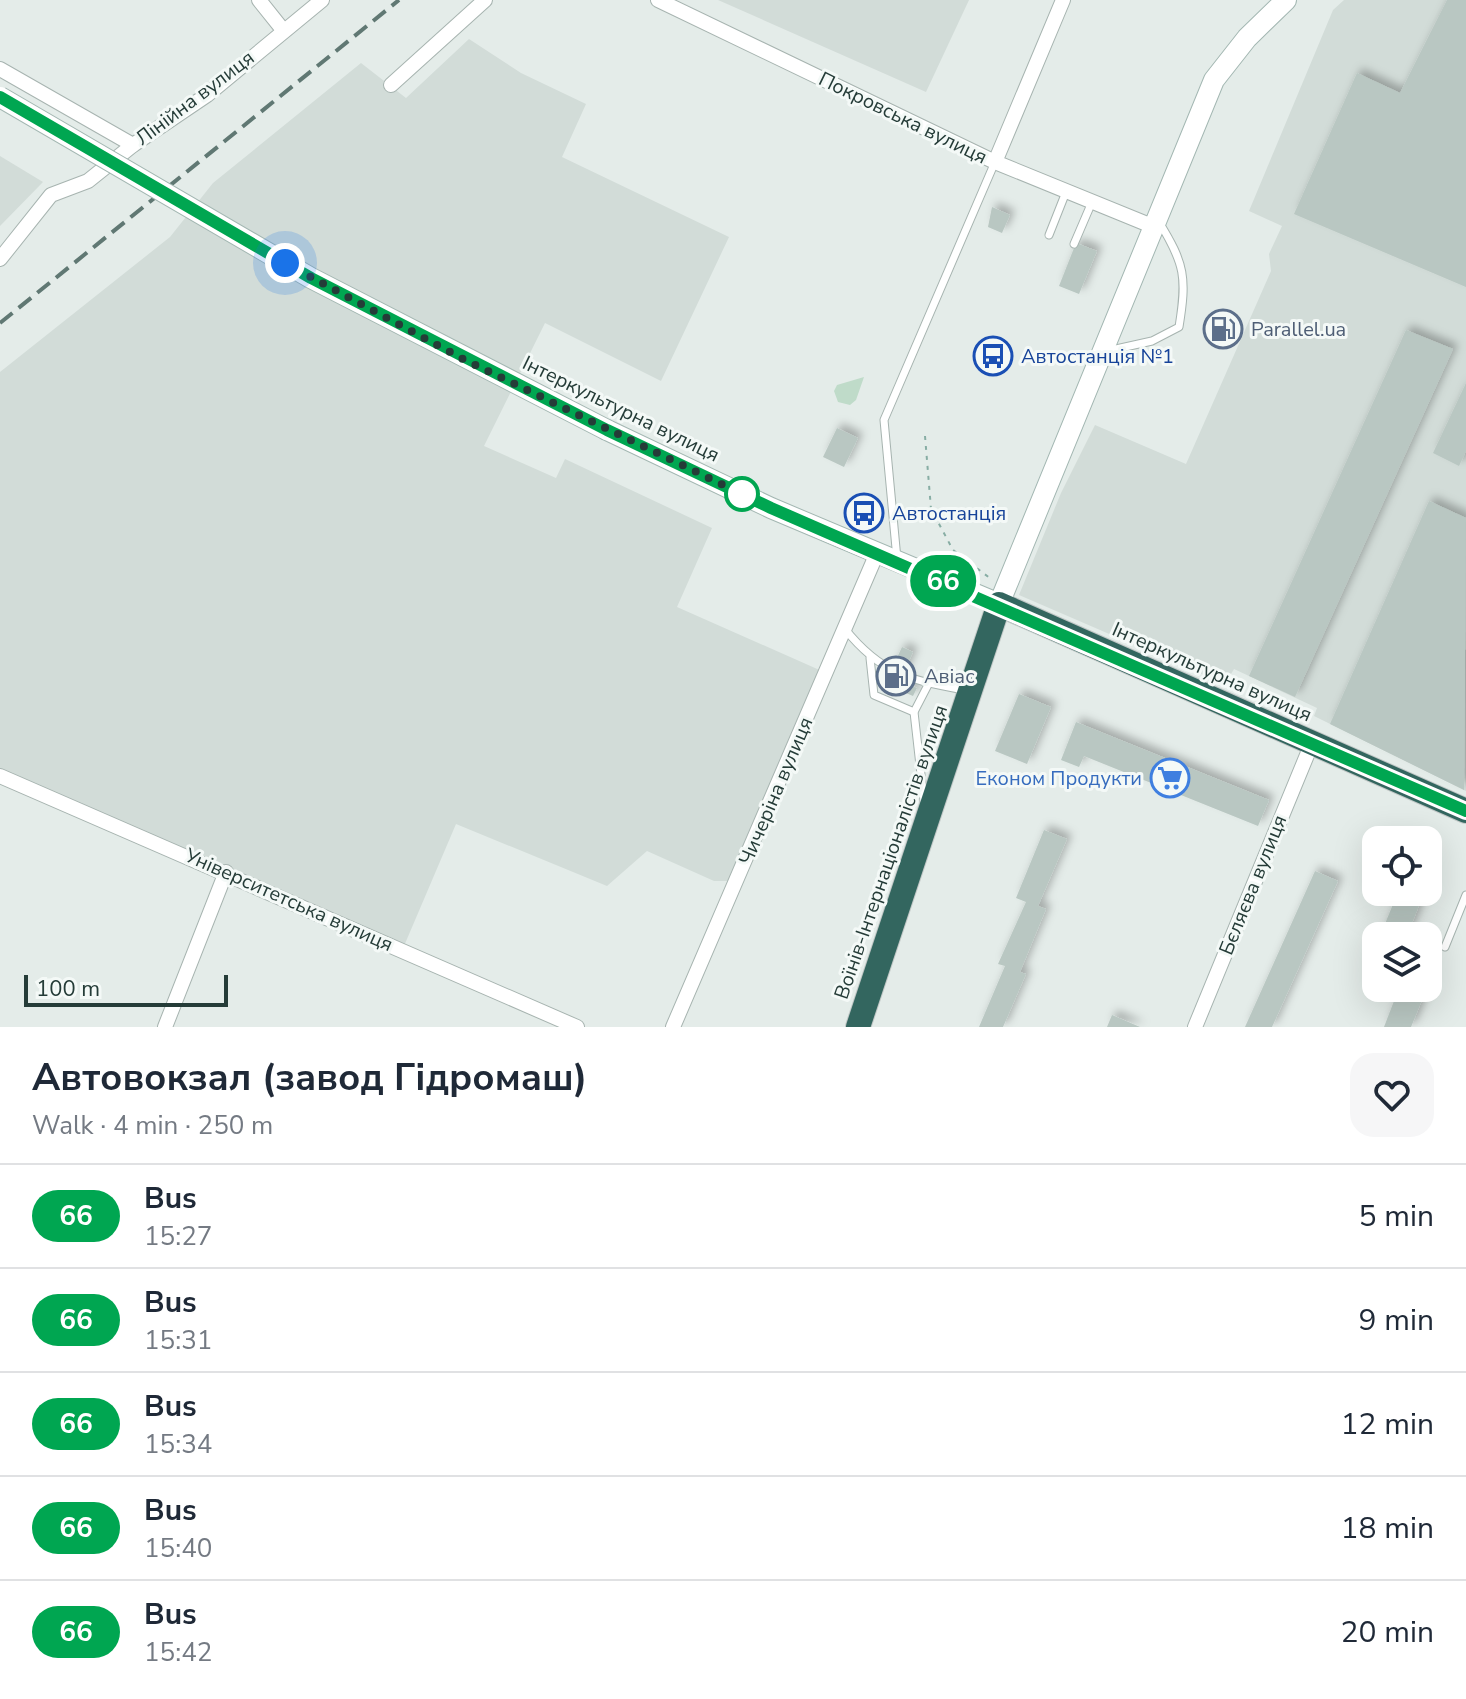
<!DOCTYPE html>
<html lang="en">
<head>
<meta charset="utf-8">
<style>
  :root { --surface:#fff; --page:#f6f6f7; --text:#1f2937; --muted:#747a83; --line:#e0e1e3 }
  body { margin:0; font-family:"Nunito Sans",sans-serif; background:var(--page); color:var(--text); height:100vh; display:flex; flex-direction:column; font-size:30px; white-space:nowrap }
  * { box-sizing:border-box; margin:0 }
  p { font-size:26px; color:var(--muted) }
  .icon { flex:none; width:44px; height:44px; fill:none; stroke:currentColor; stroke-width:2; stroke-linecap:round; stroke-linejoin:round }
  .map { position:relative; height:1027px; overflow:hidden }
  .side { display:flex; flex-direction:column; background:var(--surface); flex:1 }
  .side>* { flex:none }
  .badge { padding:0 16px; border-radius:26px; font-size:28px; line-height:52px }
  .fabs { position:absolute; left:1362px; top:826px; display:grid; gap:16px }
  .fabs a { display:grid; place-items:center; width:80px; height:80px; border-radius:16px; background:var(--surface); box-shadow:0 8px 32px #0002; font-size:40px }
  .scale { position:absolute; left:24px; bottom:20px; width:204px; box-sizing:border-box; padding-left:8px; border:4px solid #253c38; border-top:0; font-size:22px; line-height:28px; white-space:nowrap; color:#253c38; -webkit-text-stroke:6px #f4f9f7; paint-order:stroke }
  .you { position:absolute; width:40px; height:40px; margin:-20px; border:6px solid #fff; border-radius:50%; background:#1a73e8; box-shadow:0 0 0 12px #1a73e833 }
  .map>.badge { position:absolute; translate:-50% -50%; box-shadow:0 0 0 4px #fff }
  .round { display:grid; place-items:center; flex:none; width:84px; height:84px; border-radius:24px; background:var(--page) }
  .headline { display:flex; align-items:center; justify-content:space-between; height:136px; padding:0 32px }
  h1 { font-size:38px; font-weight:700; line-height:60px }
  ul { padding:0; list-style:none }
  li { display:flex; align-items:center; gap:24px; height:104px; padding:0 32px; border-top:2px solid var(--line) }
  li div { flex:1 }
  li b { display:block; font-size:30px }
  li em { font-style:normal }
  li .badge { min-width:88px; font-weight:700; text-align:center }
  .map>svg:first-child { display:block }
</style>
</head>
<body>
<div class="map">
<svg width="1466" height="1027" viewBox="0 0 1466 1027">
  <defs>
    <filter id="shadow"><feDropShadow dx="5" dy="-5" stdDeviation="4" flood-color="#0004"/></filter>
  </defs>
  <rect width="100%" height="100%" fill="#e4ece9"/>
  <g fill="#d2dcd8">
    <path d="M718 0H969L926 92Z"/>
    <path d="M1344 0H1466V791L1314 716 1317 708 1234 669 1225 684 1019 595 1061 493 1095 425 1186 464 1271 271 1269 254 1282 226 1249 211 1333 10Z"/>
    <path d="M469 39 521 73 586 104 562 157 729 237 661 381 545 323 484 446 556 478 565 459 712 528 677 607 824 672 734 881H714L647 851 607 886 456 824 404 946 0 774V372L170 237 213 183 361 63 406 98Z"/>
    <path d="M0 156 43 182 0 226Z"/>
  </g>
  <path fill="#bfdbc9" d="M864 377 856 400 850 405 838 402 834 391 837 385Z"/>
  <g fill="#b9c7c2" filter="url(#shadow)">
    <path d="M1447 0H1466V287L1294 214 1357 73 1400 93Z"/>
    <path d="M992 207 1010 215 1002 233 988 227Z"/>
    <path d="M1076 243 1097 251 1079 294 1059 286Z"/>
    <path d="M1406 330 1453 349 1295 697 1249 676Z"/>
    <path d="M1466 383V451L1459 466 1433 453Z"/>
    <path d="M837 428 858 438 844 467 823 457Z"/>
    <path d="M1429 501 1466 518 1464 790 1330 724Z"/>
    <path d="M902 647 913 652 900 681 917 688 913 696 880 682 886 671 890 673Z"/>
    <path d="M1019 694 1051 707 1027 764 995 751Z"/>
    <path d="M1076 722 1269 800 1258 826 1084 756 1079 767 1061 760Z"/>
    <path d="M1044 830 1067 839 1038 906 1046 909 1020 972 1026 974 1003 1027H979L1005 966 998 964 1026 902 1016 898Z"/>
    <path d="M1315 871 1338 881 1272 1027H1245Z"/>
    <path d="M1398 892 1422 898 1407 936H1380Z"/>
    <path d="M1399 988H1427L1411 1027H1384Z"/>
    <path d="M1112 1015 1140 1027H1107Z"/>
  </g>
  <g fill="none" stroke-linecap="round" stroke-linejoin="round">
    <g stroke="#a7b4b0" stroke-width="9">
      <g id="lane">
        <path d="M1049 235 1066 192"/>
        <path d="M1074 244 1092 202"/>
        <path d="M1107 351 1152 341 1179 327C1187 278 1185 264 1159 222"/>
        <path d="M897 559 884 420 995 162"/>
        <path d="M845 629C881 674 910 680 964 690"/>
        <path d="M870 658 874 695 914 712"/>
        <path d="M924 801 914 712 929 683"/>
        <path d="M1445 947 1466 895"/>
      </g>
    </g>
    <g stroke="#a7b4b0" stroke-width="16">
      <g id="street">
        <path d="M259 0 283 30"/>
        <path d="M658 0 995 162 1152 226"/>
        <path d="M0 69 133 145"/>
        <path d="M391 85 485 0"/>
        <path d="M995 162 1063 0"/>
        <path d="M0 259 51 195 88 181 133 145 207 95 322 0"/>
        <path d="M0 776 577 1027"/>
        <path d="M165 1027 226 872"/>
        <path d="M673 1027 877 553"/>
        <path d="M1195 1027 1312 743"/>
      </g>
    </g>
    <g stroke="#a3b7b2" stroke-width="22">
      <path id="secondary" d="M607 430 771 508 999 604 1214 80 1247 38 1286 0"/>
    </g>
    <g stroke="#c2c8c7" stroke-width="26">
      <path id="highway" d="M858 1027 999 604 1466 811"/>
    </g>
    <path stroke="#87ada4" stroke-width="2" stroke-dasharray="4 6" stroke-linecap="butt" d="M925 436 931 509 953 550 991 579"/>
    <use href="#lane" stroke="#fff" stroke-width="7"/>
    <use href="#street" stroke="#fff" stroke-width="14"/>
    <use href="#secondary" stroke="#fff" stroke-width="20"/>
    <use href="#highway" stroke="#33665f" stroke-width="24"/>
    <path stroke="#607873" stroke-width="4" stroke-dasharray="16 8" stroke-linecap="butt" d="M0 323 399 0"/>
    <g stroke="#a3b7b2" stroke-width="22" stroke-linecap="butt">
      <path id="secondary-bridge" d="M0 97 311 278 607 430"/>
    </g>
    <use href="#secondary-bridge" stroke="#fff" stroke-width="20"/>
  </g>
  <g fill="none" stroke-linecap="round" stroke-linejoin="round">
    <g stroke="#fff" stroke-width="18">
      <path id="line" d="M0 97 311 278 607 430 771 508 1466 811"/>
    </g>
    <use href="#line" stroke="#00a651" stroke-width="12"/>
    <path stroke="#253c38" stroke-width="8" stroke-dasharray="0 14.4" d="M285 263 465 360 742 494"/>
  </g>
  <defs>
    <g id="fuel-ring" transform="scale(2)"><circle r="9.5" fill="#f4f9f7" stroke="#5c6f8a" stroke-width="1.5"/><path d="M-5.5-6h7V0h2V4h1.3V-2.5L3-4.5l.8-.8L6-3V5H2.5V1h-1V6h-7ZM-4.2-4.7v3.2H.2V-4.7Z" fill="#5c6f8a"/></g>
    <g id="bus-ring" transform="scale(2)"><circle r="9.5" fill="#f4f9f7" stroke="#1a4fb4" stroke-width="1.5"/><path d="M-5-6H5V4H4V6H2V4H-2V6H-4V4H-5ZM-3.5-4V0h7V-4ZM-3.5 1.2v1.5H-2V1.2ZM2 1.2v1.5H3.5V1.2Z" fill="#1a4fb4"/></g>
    <g id="supermarket-ring" transform="scale(2)"><circle r="9.5" fill="#f4f9f7" stroke="#3f7fe0" stroke-width="1.5"/><path d="M-6-5.5h2.5l.6 2H6L4.5 2H-2.5L-4.4-4H-6ZM-1.5 3.2a1.3 1.3 0 1 0 .1 0ZM3 3.2a1.3 1.3 0 1 0 .1 0Z" fill="#3f7fe0"/></g>
  </defs>
  <g fill-rule="evenodd">
    <use href="#fuel-ring" x="1223" y="329"/>
    <use href="#bus-ring" x="993" y="356"/>
    <use href="#bus-ring" x="864" y="513"/>
    <use href="#fuel-ring" x="896" y="676"/>
    <use href="#supermarket-ring" x="1170" y="778"/>
  </g>
  <circle fill="#fff" stroke="#00a651" stroke-width="4" cx="742" cy="494" r="16"/>
  <g text-anchor="middle" dominant-baseline="central" stroke-width="6" stroke-linejoin="round" paint-order="stroke">
    <g font-size="20" fill="#253c38" stroke="#f4f9f7">
      <text transform="translate(195 98) rotate(-37)">Лінійна вулиця</text>
      <text transform="translate(903 118) rotate(26)">Покровська вулиця</text>
      <text transform="translate(621 409) rotate(26)">Інтеркультурна вулиця</text>
      <text transform="translate(1212 672) rotate(24)">Інтеркультурна вулиця</text>
      <text transform="translate(776 791) rotate(-67)">Чичеріна вулиця</text>
      <text transform="translate(891 852) rotate(-71)">Воїнів-Інтернаціоналістів вулиця</text>
      <text transform="translate(1253 885) rotate(-68)">Бєляєва вулиця</text>
      <text transform="translate(289 900) rotate(24)">Університетська вулиця</text>
    </g>
    <g font-size="20" fill="#4e5e75" stroke="#f4f9f7" text-anchor="start">
      <text x="1251" y="329">Parallel.ua</text>
      <text x="924" y="676">Авіас</text>
    </g>
    <g font-size="20" fill="#164399" stroke="#f4f9f7" text-anchor="start">
      <text x="1021" y="356">Автостанція №1</text>
      <text x="892" y="513">Автостанція</text>
    </g>
    <g font-size="20" fill="#366cbe" stroke="#f4f9f7" text-anchor="end">
      <text x="1142" y="778">Економ Продукти</text>
    </g>
  </g>
</svg>
<div class="fabs">
<a><svg class="icon" aria-label="locate" viewBox="0 0 24 24"><circle cx="12" cy="12" r="6"/><path d="M12 2v4M12 18v4M2 12h4M18 12h4"/></svg></a>
<a><svg class="icon" aria-label="layers" viewBox="0 0 24 24"><path d="M12 4l9 5-9 5-9-5zM3 14l9 5 9-5"/></svg></a>
</div>
<div class="scale">100 m</div>
<div class="you" style="left:285px;top:263px"></div>
<b class="badge" style="left:943px;top:581px;background:#00a651;color:#fff">66</b>
</div>
<section class="side">
<div class="headline"><div><h1>Автовокзал (завод Гідромаш)</h1><p>Walk · 4 min · 250 m</p></div><a class="round"><svg class="icon" aria-label="heart" viewBox="0 0 24 24"><path d="M12 20l-8-8c-3-5 5-10 8-4 3-6 11-1 8 4z"/></svg></a></div>
<ul>
<li><span class="badge" style="background:#00a651;color:#fff">66</span><div><b>Bus</b><p>15:27</p></div><em>5 min</em></li>
<li><span class="badge" style="background:#00a651;color:#fff">66</span><div><b>Bus</b><p>15:31</p></div><em>9 min</em></li>
<li><span class="badge" style="background:#00a651;color:#fff">66</span><div><b>Bus</b><p>15:34</p></div><em>12 min</em></li>
<li><span class="badge" style="background:#00a651;color:#fff">66</span><div><b>Bus</b><p>15:40</p></div><em>18 min</em></li>
<li><span class="badge" style="background:#00a651;color:#fff">66</span><div><b>Bus</b><p>15:42</p></div><em>20 min</em></li>
</ul>
</section>
</body>
</html>
